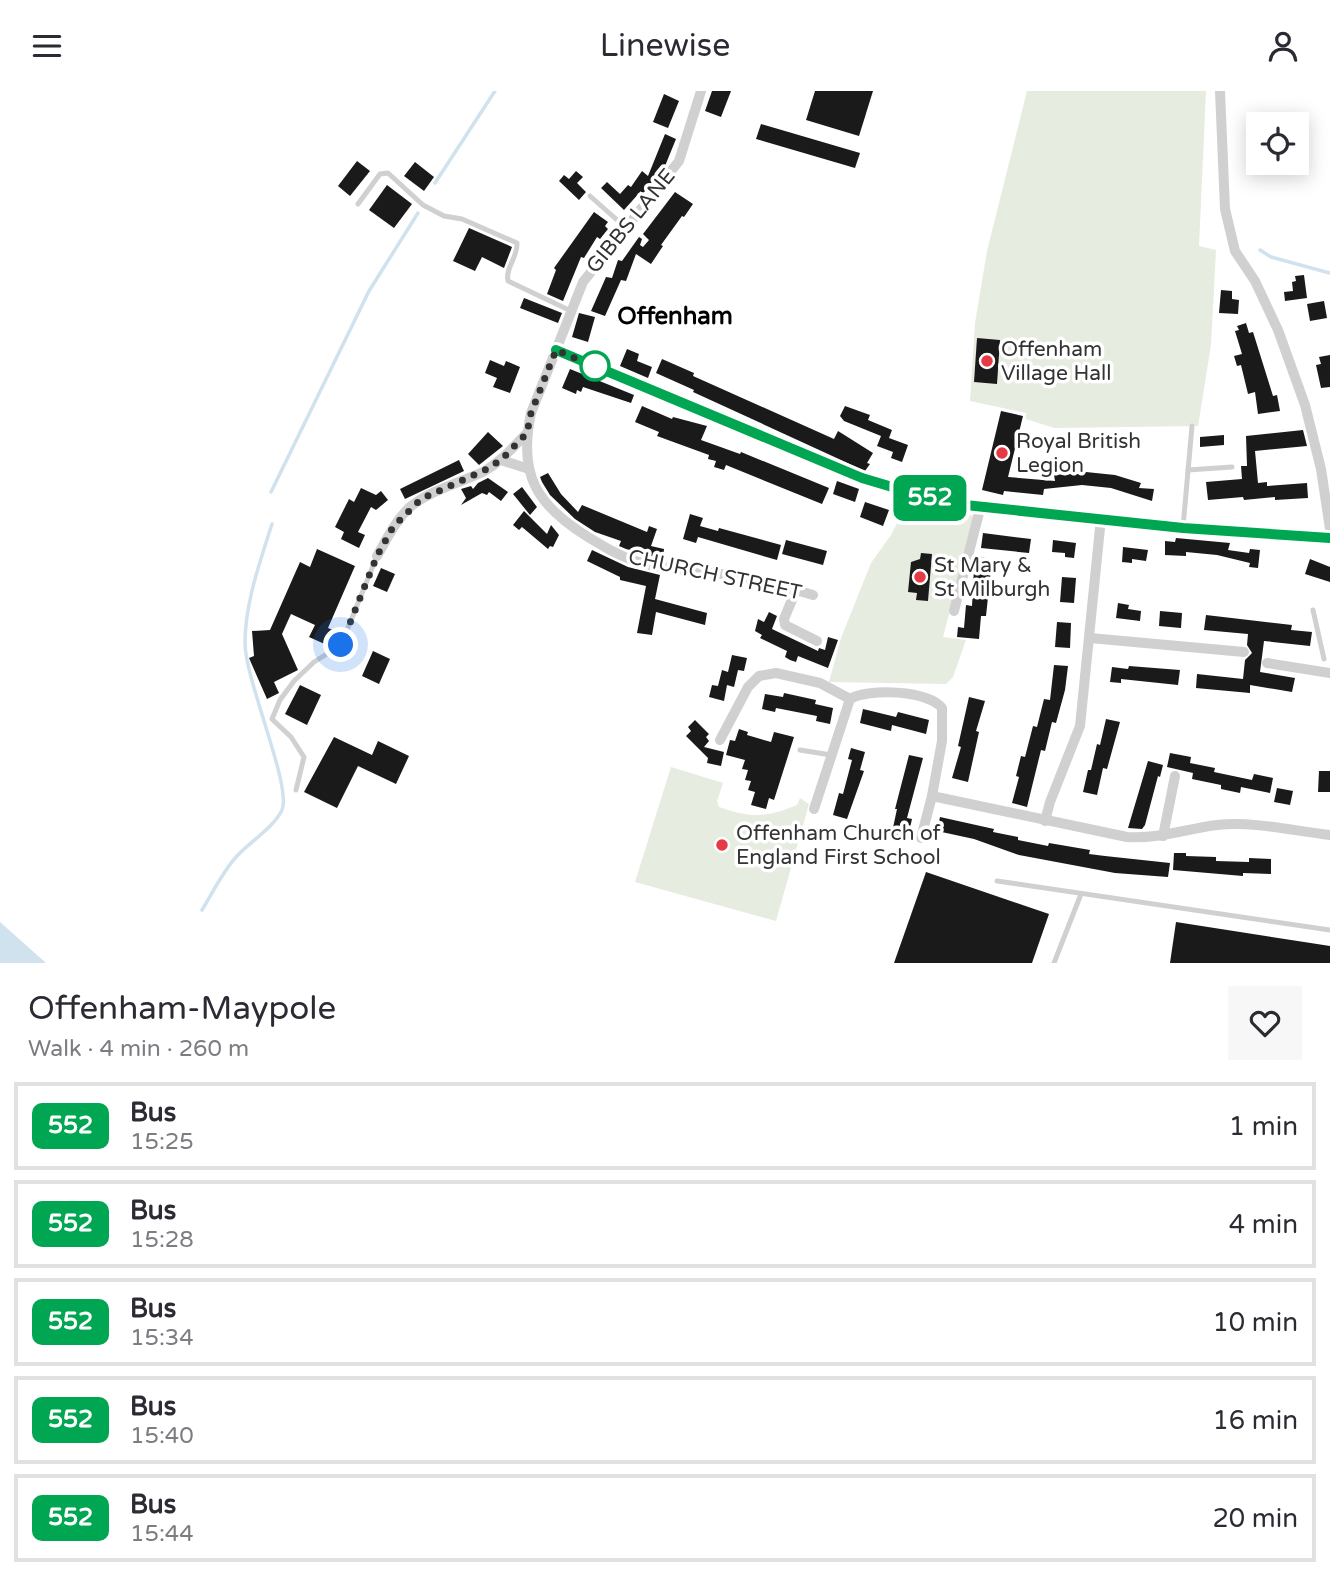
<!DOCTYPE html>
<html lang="en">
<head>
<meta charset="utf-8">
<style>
  :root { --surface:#fff; --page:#f7f7f7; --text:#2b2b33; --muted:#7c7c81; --line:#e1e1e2 }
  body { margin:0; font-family:"Varela Round",sans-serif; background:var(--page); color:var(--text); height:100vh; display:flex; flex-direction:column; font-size:26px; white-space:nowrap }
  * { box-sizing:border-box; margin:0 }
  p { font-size:23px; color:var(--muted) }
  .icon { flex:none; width:38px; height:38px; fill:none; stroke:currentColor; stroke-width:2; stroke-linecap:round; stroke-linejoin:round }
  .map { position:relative; height:872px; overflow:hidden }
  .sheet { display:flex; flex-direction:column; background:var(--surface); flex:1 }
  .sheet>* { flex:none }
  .badge { padding:0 14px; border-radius:10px; font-size:24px; line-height:46px }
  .fabs { position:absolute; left:1246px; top:21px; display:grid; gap:14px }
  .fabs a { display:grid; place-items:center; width:63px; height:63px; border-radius:0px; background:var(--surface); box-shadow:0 4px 18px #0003; font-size:35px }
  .you { position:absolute; width:35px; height:35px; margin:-18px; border:5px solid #fff; border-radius:50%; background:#1a73e8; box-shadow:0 0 0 10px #1a73e833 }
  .map>.badge { position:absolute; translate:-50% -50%; box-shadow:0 0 0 4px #fff }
  .round { display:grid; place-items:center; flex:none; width:74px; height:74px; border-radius:0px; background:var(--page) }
  .headline { display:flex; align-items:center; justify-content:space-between; height:119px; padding:0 28px }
  h1 { font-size:33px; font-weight:600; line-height:52px }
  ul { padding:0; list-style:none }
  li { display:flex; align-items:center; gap:21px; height:88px; margin:0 14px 10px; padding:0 14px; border:4px solid var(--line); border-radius:0px }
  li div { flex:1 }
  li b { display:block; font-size:26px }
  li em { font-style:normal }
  li .badge { min-width:77px; font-weight:700; text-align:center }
  header { display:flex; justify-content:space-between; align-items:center; height:91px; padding:0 28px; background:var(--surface); font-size:32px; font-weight:600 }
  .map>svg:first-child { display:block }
</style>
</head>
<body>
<header><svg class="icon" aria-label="menu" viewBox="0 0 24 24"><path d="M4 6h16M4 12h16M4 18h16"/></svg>Linewise<svg class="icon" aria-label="person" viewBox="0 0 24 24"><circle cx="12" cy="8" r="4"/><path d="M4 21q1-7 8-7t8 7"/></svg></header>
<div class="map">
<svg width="1330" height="872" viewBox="0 0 1330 872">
  <rect width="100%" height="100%" fill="#fff"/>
  <g fill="#e6ecdf">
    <path d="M1027 0H1206L1199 155 1216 159 1211 254 1198 335 1054 337 1026 328V322L970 310 975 232 987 160Z"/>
    <path d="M908 411 975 425 943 546 966 549 953 586 946 593 829 591 841 547 871 472 891 444Z"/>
    <path d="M671 676 723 692 717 710 719 716C750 727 766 727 797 714L800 707 809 713 776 830 635 791Z"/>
  </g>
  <path fill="#cfe2ee" d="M0 831 46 872H0Z"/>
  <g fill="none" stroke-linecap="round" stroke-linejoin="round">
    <g stroke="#cfe2ee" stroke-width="3.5">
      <path d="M435 92 495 0"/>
      <path d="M1260 159 1271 166 1330 182"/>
      <path d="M271 401 369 200 418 122"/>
      <path d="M202 819C213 801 223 780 237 765 250 751 274 736 282 719 292 695 245 589 245 552 245 512 260 471 272 433"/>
    </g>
  </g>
  <g fill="#1a1a1a">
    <path d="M712 0H731L721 26 705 20Z"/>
    <path d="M815 0H873L859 45 806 29Z"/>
    <path d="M664 3 679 10 668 37 653 31Z"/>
    <path d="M761 33 860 62 855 77 756 48Z"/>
    <path d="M665 43 676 48 665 75 641 105V100L624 119 601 97 607 91 620 103 628 94 631 96 642 80 648 85Z"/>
    <path d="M357 70 370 80 350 105 338 95Z"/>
    <path d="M415 71 434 86 424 100 404 85Z"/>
    <path d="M576 80 583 86 577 92 586 101 579 109 559 90 564 84 569 88Z"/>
    <path d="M387 94 412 113 394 137 369 119Z"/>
    <path d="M675 101 693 113 684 126 682 125 661 154 663 155 651 173 636 163 626 190 621 189 605 225 591 220 606 186 612 187 618 169 622 170 639 146 642 148 640 154 643 156 649 149 643 143Z"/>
    <path d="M594 121 608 131 605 135 608 138 600 148 597 146 584 167 581 166 563 210 547 203 556 179 554 177Z"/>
    <path d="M469 137 512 156 504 177 482 166 475 180 453 170Z"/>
    <path d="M1304 184 1307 207 1285 210 1284 201 1293 200 1292 191 1296 190 1295 185Z"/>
    <path d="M1221 199 1232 200V208L1239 209 1238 223 1219 222Z"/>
    <path d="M524 207 562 222 558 232 520 217Z"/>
    <path d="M1324 210 1327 227 1310 230 1307 213Z"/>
    <path d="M579 222 595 226 588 251 572 246Z"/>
    <path d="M1246 232 1249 242 1253 241 1273 305 1277 304 1280 320 1258 323 1255 301 1248 303 1241 274 1237 275 1234 265 1242 263 1235 240 1239 239 1237 235Z"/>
    <path d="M977 247 1000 249 997 293 974 291Z"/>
    <path d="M627 258 639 263 637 270 652 276 648 287 620 275Z"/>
    <path d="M1330 264V296L1321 297 1316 274 1321 273 1319 266Z"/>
    <path d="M662 268 694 282 693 285 834 348 838 340 873 362 867 372 870 373 865 380 693 301 694 299 656 282Z"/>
    <path d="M490 269 504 275 506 270 520 276 510 302 493 296 497 287 485 282Z"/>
    <path d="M570 278 634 304 631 312 583 296 581 301 577 299 576 303 562 297Z"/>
    <path d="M642 315 672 328 673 326 707 335 701 349 740 363 741 361 829 397 822 413 726 374 724 379 714 376 716 370 708 368 709 364 657 345 659 341 635 331Z"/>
    <path d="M845 315 870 324 868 329 892 339 889 347 908 354 902 371 891 367 893 361 877 355 881 345 844 330 840 325Z"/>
    <path d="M1001 320 1023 325 1008 386 1055 390 1054 384 1086 381 1115 384 1141 392 1139 397 1154 398 1152 410 1111 397 1082 394 1044 398 1043 404 1004 400 1003 404 982 399Z"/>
    <path d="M1303 339 1307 355 1255 360 1258 392 1267 391V395L1307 392 1308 407 1275 409V406L1244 409 1243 406 1208 409 1206 391 1242 388 1241 375H1247L1246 345Z"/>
    <path d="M488 341 503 355 479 374 468 363Z"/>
    <path d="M1224 344V354L1200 356V346Z"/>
    <path d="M459 369 464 380 405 408 400 398Z"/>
    <path d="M548 382 561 403 578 421 582 414 647 441 649 435 657 438 651 455 664 458 663 468 626 458 619 455 621 450 595 441 575 428 550 404 542 391 540 386Z"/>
    <path d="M919 385 945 391 943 402 917 395Z"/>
    <path d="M488 387 508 401 501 410 489 401 487 404 482 402 461 414 466 407 461 398 471 395 473 398 478 392Z"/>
    <path d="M837 390 859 398 855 411 833 403Z"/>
    <path d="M522 396 537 416 530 424 513 403Z"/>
    <path d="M361 397 376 404 381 400 388 409 376 419 371 416 358 441 365 444 359 457 341 448 344 441 335 436 349 408 354 411Z"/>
    <path d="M865 411 889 419 883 435 860 426Z"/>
    <path d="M524 420 547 443 551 434 559 444 553 456 550 455 548 458 522 436 519 439 513 434Z"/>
    <path d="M690 423 703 427 700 435 718 440 719 437 781 454 777 469 698 446 696 452 683 448Z"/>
    <path d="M983 442 1031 448 1029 462 981 457Z"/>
    <path d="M1176 447 1230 452 1228 459 1249 462 1250 458 1260 459 1258 477 1249 476 1250 472 1217 464 1186 461V465L1165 464V450L1175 451Z"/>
    <path d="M786 449 827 460 823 474 782 463Z"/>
    <path d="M1053 449 1076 452 1074 467 1065 466V462L1052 461Z"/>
    <path d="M1123 456 1148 459 1146 470 1132 468V472L1122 471Z"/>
    <path d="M317 458 355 475 328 537 340 542 336 551 329 555 309 546 315 534 291 523 282 543 298 579 274 591 279 602 267 608 249 567 254 565 252 540 270 539 300 471 310 476Z"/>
    <path d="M592 459 628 476 660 484 655 508 707 522 705 534 656 521 652 544 637 542 646 495 620 489V486L587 470Z"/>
    <path d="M921 462 932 463 928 510 916 509 917 502 908 501 911 471 920 468Z"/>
    <path d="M1310 468 1330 476V491L1305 483Z"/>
    <path d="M381 477 395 483 387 501 373 495Z"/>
    <path d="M974 477 991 478 986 525H981L979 548 957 546 958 536 964 537 966 514 972 515Z"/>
    <path d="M1062 486 1076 487 1074 512 1060 511Z"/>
    <path d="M1118 512 1129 514 1128 518 1141 520 1140 530 1116 527Z"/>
    <path d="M1160 520 1182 522 1181 537 1159 535Z"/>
    <path d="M769 521 777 525 772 538 818 560 819 557 825 559 828 546 838 549 828 577 798 565 796 571 790 569 785 566 787 560 760 547 762 544 755 540 758 528 764 531Z"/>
    <path d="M1206 524 1292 534 1291 539 1312 541 1310 555 1264 550 1260 581 1295 587 1292 601 1250 594V602L1196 597 1197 583 1243 588 1245 569 1252 562 1247 554 1248 543 1204 539Z"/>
    <path d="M1057 531 1071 532 1070 557 1055 556Z"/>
    <path d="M373 560 390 568 379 593 362 585Z"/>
    <path d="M732 564 747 567 744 580 738 579 734 596 727 594 724 610 709 606 712 594 718 595 722 579 728 581Z"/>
    <path d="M1054 574 1068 575 1065 599 1056 632 1052 631 1045 660 1041 659 1027 716 1012 712 1019 686 1016 685 1021 665 1025 666 1033 635 1037 636 1044 608 1050 609Z"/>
    <path d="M1129 575 1180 579 1178 594 1121 588V592L1110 591 1112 576 1128 578Z"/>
    <path d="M300 594 321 604 307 634 285 623Z"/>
    <path d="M784 602 816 609 815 613 833 617 830 633 816 630 817 625 776 617 775 621 762 618 765 603 783 606Z"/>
    <path d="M969 606 985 610 976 640 979 641 968 691 952 687 961 656 958 655Z"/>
    <path d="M863 618 896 626 898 621 929 629 926 643 892 634 891 640 860 632Z"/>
    <path d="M1106 628 1120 631 1107 678 1103 677 1097 704 1083 701 1088 679H1091L1097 653 1100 654Z"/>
    <path d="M695 629 709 643 706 646 709 650 704 656 724 661 721 675 707 672 708 667 686 645 691 640 688 636Z"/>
    <path d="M739 638 748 641 747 644 771 651 774 641 794 646 774 709 769 707 766 718 751 714 755 701 748 699 751 690 745 689 748 679 742 678 745 669 726 664 730 649 735 650Z"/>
    <path d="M334 646 372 664 378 650 409 665 396 693 358 675 337 717 304 701Z"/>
    <path d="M851 657 865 661 860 679 864 680 847 728 833 724 839 702 843 703 852 669 848 668Z"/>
    <path d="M1170 662 1191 666 1190 672 1215 677 1214 681 1252 689 1254 683 1273 687 1270 702 1241 696 1240 702 1221 698V694L1192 688 1193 682 1167 676Z"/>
    <path d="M909 664 923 667 907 727 912 728 907 750 891 746 897 718H895Z"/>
    <path d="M1148 670 1163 674 1160 686 1158 685 1145 734 1142 738 1128 737Z"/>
    <path d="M1319 680H1330V701H1318Z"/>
    <path d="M1277 697 1293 700 1290 714 1274 711Z"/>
    <path d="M940 726 994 738 993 741 1018 746V749L1048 755 1049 752 1090 759 1089 763 1105 765 1170 772 1168 786 1115 782 1019 764 974 748 937 740Z"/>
    <path d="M1174 762H1186V765L1216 766V770L1249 771V767L1271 768V783L1243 782V785L1173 779Z"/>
    <path d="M926 781 1049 823 1032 872H894Z"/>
    <path d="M1176 831 1330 855V872H1170Z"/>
  </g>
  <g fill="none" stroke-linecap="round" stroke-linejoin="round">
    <g stroke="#d0d0d0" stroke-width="5">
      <path d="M590 105 625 136"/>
      <path d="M358 113 380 83 388 82 423 114 444 125 462 128 517 152C518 166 505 177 508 190L571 220"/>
      <path d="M1188 379 1232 376"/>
      <path d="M1183 436 1192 335"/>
      <path d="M1313 519 1324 568"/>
      <path d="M800 659 831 664"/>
      <path d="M296 699 304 666 291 646 272 628 280 609 294 590 314 571 341 554 377 465"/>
      <path d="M997 790 1330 839"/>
      <path d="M1054 872 1081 803"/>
    </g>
    <g stroke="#d0d0d0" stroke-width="10">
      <path d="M701 0 679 70 583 191 531 322C518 383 536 414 588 446 606 457 624 468 646 473 677 480 709 480 741 486 766 490 790 497 813 504"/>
      <path d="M1220 0 1225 118 1235 160 1255 190 1278 239 1305 314 1321 378 1330 438"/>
      <path d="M556 259 862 387 946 412 1183 437 1330 447"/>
      <path d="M501 369 529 378"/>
      <path d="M377 465C387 448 395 430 410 416 431 399 459 392 483 381 501 371 513 356 527 342"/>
      <path d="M967 467 986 472"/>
      <path d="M796 499 784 528 785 534 817 550"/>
      <path d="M954 520 981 414"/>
      <path d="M1090 547 1244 561"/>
      <path d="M1267 572 1330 582"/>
      <path d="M720 649 748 596 759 585 776 582 820 592 850 608"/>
      <path d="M814 718 850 608C868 597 928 599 942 617V650L932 705 1127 746C1159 748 1186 738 1217 734 1255 730 1293 740 1330 744"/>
      <path d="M1045 730 1050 711 1080 635 1101 427"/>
      <path d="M1163 745 1175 685"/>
      <path d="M921 747 932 705"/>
    </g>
  </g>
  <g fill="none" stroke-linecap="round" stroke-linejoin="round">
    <g stroke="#fff" stroke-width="16">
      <path id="line" d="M556 259 862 387 946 412 1183 437 1330 447"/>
    </g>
    <use href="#line" stroke="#00a651" stroke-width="10"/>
    <path stroke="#333" stroke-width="7" stroke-dasharray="0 12.6" d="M341 554 377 465 393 436 421 408 485 379 501 369 527 342 531 322 556 259 605 280 595 275"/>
  </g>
  <g fill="#e63946" stroke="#fff" stroke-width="2.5">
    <circle cx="987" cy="270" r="7"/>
    <circle cx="1002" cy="362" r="7"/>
    <circle cx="920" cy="486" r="7"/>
    <circle cx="722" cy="754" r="7"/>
  </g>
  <circle fill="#fff" stroke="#00a651" stroke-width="3.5" cx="595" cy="275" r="14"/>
  <g text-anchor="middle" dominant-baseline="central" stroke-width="7" stroke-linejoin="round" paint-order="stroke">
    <g font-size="21" fill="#333" stroke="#fff">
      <text transform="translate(631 130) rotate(-51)">GIBBS LANE</text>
      <text transform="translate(715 484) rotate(12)">CHURCH STREET</text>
    </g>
    <g font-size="21" fill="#333" stroke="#fff" text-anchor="start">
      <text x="1001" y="258">Offenham<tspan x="1001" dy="24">Village Hall</tspan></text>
      <text x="1016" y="350">Royal British<tspan x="1016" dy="24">Legion</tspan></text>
      <text x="934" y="474">St Mary &amp;<tspan x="934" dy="24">St Milburgh</tspan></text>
      <text x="736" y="742">Offenham Church of<tspan x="736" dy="24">England First School</tspan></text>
    </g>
    <g font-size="24" font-weight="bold" fill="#000" stroke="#fff">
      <text x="675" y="225">Offenham</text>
    </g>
  </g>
</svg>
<div class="fabs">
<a><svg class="icon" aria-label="locate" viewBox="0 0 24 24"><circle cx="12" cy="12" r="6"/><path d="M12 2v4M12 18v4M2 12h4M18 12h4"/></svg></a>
</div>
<div class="you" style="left:341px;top:554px"></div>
<b class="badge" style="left:930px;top:407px;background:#00a651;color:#fff">552</b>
</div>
<section class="sheet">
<div class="headline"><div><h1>Offenham-Maypole</h1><p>Walk · 4 min · 260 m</p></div><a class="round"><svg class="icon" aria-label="heart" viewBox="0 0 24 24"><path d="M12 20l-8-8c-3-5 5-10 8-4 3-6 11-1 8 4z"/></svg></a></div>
<ul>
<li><span class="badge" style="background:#00a651;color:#fff">552</span><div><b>Bus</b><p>15:25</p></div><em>1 min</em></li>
<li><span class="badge" style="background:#00a651;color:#fff">552</span><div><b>Bus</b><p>15:28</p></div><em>4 min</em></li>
<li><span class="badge" style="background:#00a651;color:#fff">552</span><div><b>Bus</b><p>15:34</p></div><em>10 min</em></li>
<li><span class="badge" style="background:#00a651;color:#fff">552</span><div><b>Bus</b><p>15:40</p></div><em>16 min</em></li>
<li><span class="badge" style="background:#00a651;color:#fff">552</span><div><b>Bus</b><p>15:44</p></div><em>20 min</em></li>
</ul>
</section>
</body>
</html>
